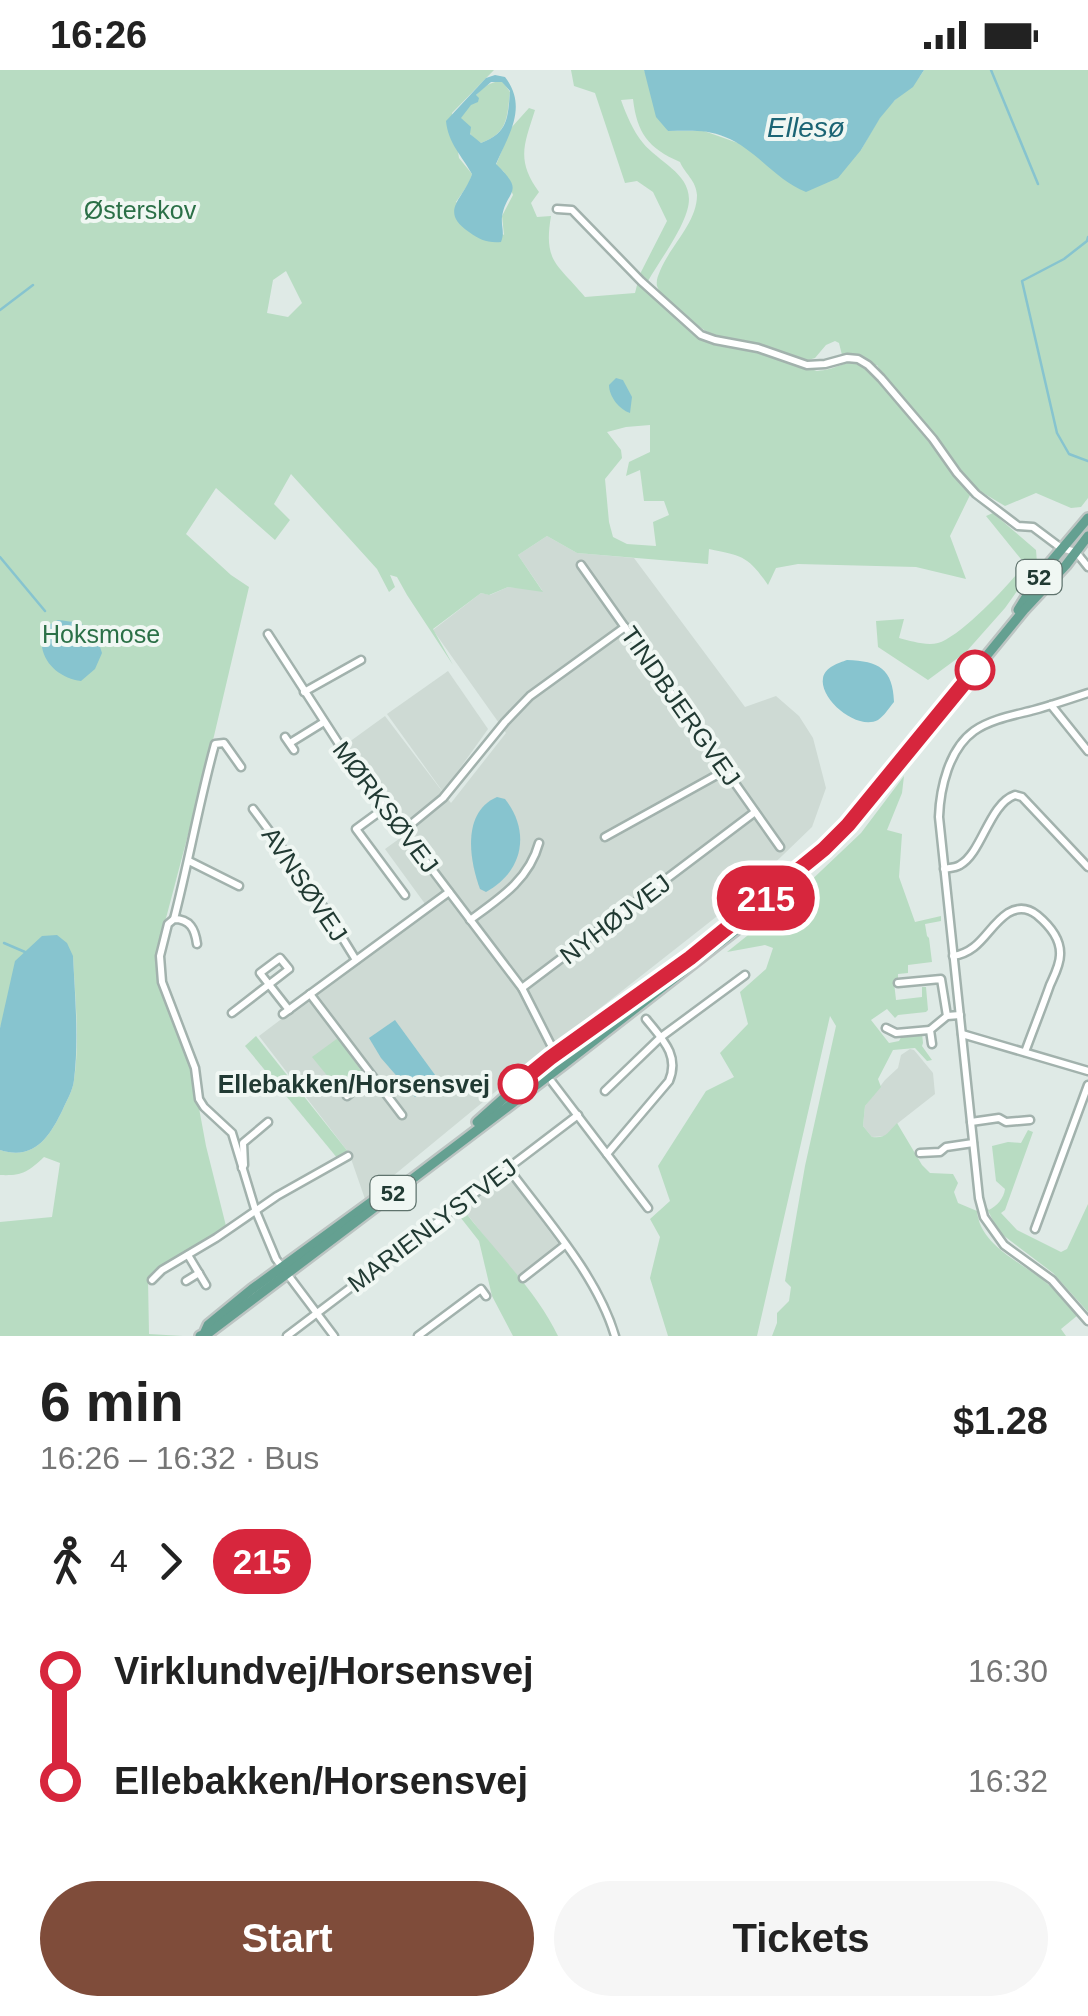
<!DOCTYPE html>
<html lang="en">
<head>
<meta charset="utf-8">
<style>
  :root { --surface:#fff; --page:#f6f6f6; --text:#222; --muted:#767676; --accent:#7f4c3a }
  body { margin:0; font-family:Arial,sans-serif; background:var(--page); color:var(--text); height:100vh; display:flex; flex-direction:column; font-size:38px; white-space:nowrap }
  * { box-sizing:border-box; margin:0 }
  p { font-size:32px; color:var(--muted) }
  .icon { flex:none; width:55px; height:55px; fill:none; stroke:currentColor; stroke-width:2; stroke-linecap:round; stroke-linejoin:round }
  .map { position:relative; height:1266px; overflow:hidden }
  .sheet { display:flex; flex-direction:column; background:var(--surface); flex:1 }
  .sheet>* { flex:none }
  .badge { padding:0 20px; border-radius:32px; font-size:35px; line-height:65px }
  .map>.badge { position:absolute; translate:-50% -50%; box-shadow:0 0 0 5px #fff }
  .legs { display:flex; align-items:center; gap:15px; height:110px; padding:0 40px; font-size:32px }
  .legs p { margin-inline-start:auto }
  .overview { display:flex; align-items:center; justify-content:space-between; height:170px; padding:0 40px }
  h1 { font-size:55px; font-weight:800; line-height:75px }
  .button { display:flex; gap:20px; margin-top:auto; padding:20px 40px }
  .button a { flex:1; height:115px; border-radius:60px; background:var(--accent); color:#fff; font-size:40px; font-weight:800; line-height:115px; text-align:center }
  .button a+a { background:var(--page); color:var(--text) }
  ul { padding:0 40px; list-style:none }
  li { display:flex; align-items:center; gap:35px; height:110px; font-size:38px }
  li i { display:grid; place-items:center; width:15px; height:100%; margin:0 12px; background:currentColor }
  li i::after { content:''; width:25px; height:25px; margin:-12px; border:8px solid; border-radius:50%; background:var(--surface) }
  li p { margin-inline-start:auto }
  li:first-child i { background:linear-gradient(#0000 50%,currentColor 0) }
  li:last-child i { background:linear-gradient(currentColor 50%,#0000 0) }
  .status { display:flex; justify-content:space-between; align-items:center; height:70px; padding:0 50px; background:var(--surface); direction:ltr }
  .status svg { height:28px; fill:currentColor }
  .map>svg:first-child { display:block }
</style>
</head>
<body>
<div class="status"><b>16:26</b><svg viewBox="0 0 49 12"><path d="M0 12V9h3v3zM5 12V6h3v6zM10 12V3h3v9zM15 12V0h3v12zM26 1h20v11H26zM47 4h2v5h-2z"/></svg></div>
<div class="map">
<svg width="1088" height="1266" viewBox="0 0 1088 1266">
  <rect width="100%" height="100%" fill="#dfeae6"/>
  <g fill="#cedad4">
    <path d="M547 466 577 483 634 488 745 637 776 626 799 646 813 668 826 718 812 757 730 836 529 994 365 1129 349 1083 259 966 428 838 385 779 410 761 345 675 385 646 451 733 506 663 433 560 481 523 490 525 508 517 542 520 518 485Z"/>
    <path d="M448 601 488 659 443 722 387 644Z"/>
    <path d="M910 979 914 980 933 1003 935 1024 898 1053 886 1066 872 1067 863 1056 865 1036 885 1010 898 998 901 985Z"/>
    <path d="M504 1107H509L558 1173V1177L517 1207 462 1138Z"/>
  </g>
  <g fill="#b8dcc2" fill-rule="evenodd">
    <path d="M0 0H494L452 43 459 88 472 104 469 113 456 132 504 165 502 146 513 125 504 102 496 95 511 58 529 38 535 40C524 75 516 90 539 122L531 133 537 147 551 146C543 193 558 194 585 227L635 223 638 211 690 262 702 270 718 276 743 278 768 285 817 301C848 299 846 281 874 306L971 423 950 466 966 509 916 497 798 494 776 498 768 515C748 486 743 486 709 479L708 494 577 483 547 466 518 485 543 522 508 517 489 525 481 523 433 559 453 595 407 525 397 507 390 505 395 517 389 522 377 499 291 404 274 434 290 450 275 470 216 418 186 464 231 505 249 517 214 666 160 871 161 918 192 1000 206 1076 226 1156 163 1197 148 1209 149 1264 183 1266H0V1152L52 1147 60 1093 44 1087C28 1102 22 1106 0 1105V1080C35 1091 50 1066 63 1039 67 1030 73 1020 74 1010 80 970 75 927 73 886L3 951 0 958ZM286 201 302 233 288 247 267 243 273 210ZM650 355V382L629 392 626 406 640 400 644 431H664L669 445 653 452 656 476 627 474 613 467 609 452 605 409 622 388 621 380 607 362 626 357Z"/>
    <path d="M571 0H644L668 61H704L738 73 861 80C871 63 880 43 895 30 908 17 913 18 924 0H1088V428L1081 437 1071 438 1036 423 1005 436 978 420 885 309 877 295 875 296C864 286 856 285 842 285L839 273 835 271 826 275 815 288 805 291C778 284 733 274 708 262 696 256 661 229 657 216 656 210 658 206 660 201 670 176 697 153 697 125 696 110 685 104 680 92 648 78 637 63 633 29L621 30C626 44 633 61 643 73 660 94 698 106 687 141 680 164 660 190 648 211L640 204 667 151 653 122 637 111 625 113 595 23 574 16Z"/>
    <path d="M502 11 510 22C507 48 508 63 481 73L474 69 460 49C471 33 480 12 502 11Z"/>
    <path d="M993 443 1036 480 1037 493 1005 538 966 582 928 610 878 577 876 551 904 549 899 568C911 571 926 576 938 573 960 567 1010 514 1025 494L986 446Z"/>
    <path d="M904 706 902 723 887 760 902 764 899 807 915 852 941 846V851L925 854 927 866 929 868 932 892 908 895V903L898 904V911L894 912 896 930 922 927V917H926L928 940 926 942 898 945 895 948 887 939 871 950 889 973 899 971 903 964 922 963 923 973 922 976 932 990 927 991 915 978 893 980 878 1009 881 1017 865 1036 863 1056 872 1067C886 1069 888 1062 897 1053L922 1095 930 1103 953 1104 958 1113 954 1122 958 1133 977 1141C980 1178 1027 1194 1050 1216 1060 1225 1067 1238 1078 1245L1061 1259 1066 1266H772L777 1253V1243L789 1231 791 1217 785 1211 805 1096 836 956 830 946 757 1266H668L650 1208 660 1167 650 1149 670 1131 658 1096 706 1021 734 1007 720 983 748 954 740 922 766 899 773 878 765 875 727 882 783 837 861 763Z"/>
    <path d="M256 966 349 1083 338 1089 245 976Z"/>
    <path d="M338 968 362 1002 358 1011 342 1024 312 987Z"/>
    <path d="M1028 1060 1033 1062 1005 1140 1001 1143 1017 1160 1061 1182 1067 1179 1088 1134V1242L1053 1203 999 1162 986 1137 989 1140C997 1136 1004 1128 1005 1119L996 1111 992 1076 1008 1072 1021 1073Z"/>
    <path d="M462 1138C493 1179 536 1220 558 1266H513L492 1226 479 1171 457 1143Z"/>
  </g>
  <g fill="#87c4cf" fill-rule="evenodd">
    <path d="M644 0H924L913 17 895 30 880 48 861 80 838 108 806 122C775 110 756 79 725 67 707 59 688 61 668 61L656 47Z"/>
    <path d="M495 5 505 7C528 37 509 64 496 94 527 124 506 119 502 147 501 157 505 162 501 172 487 173 480 170 469 162 438 141 464 129 472 104 462 86 448 73 446 51L486 8ZM491 12H502L510 21C508 48 508 63 481 73L470 64 471 57 461 48 471 35 478 32 479 28 476 25Z"/>
    <path d="M616 308 623 310 632 327 630 343C620 340 609 327 609 315Z"/>
    <path d="M58 550C86 553 94 555 102 583L95 599 81 611C63 609 45 596 42 577 41 571 43 564 44 558Z"/>
    <path d="M847 590C879 591 893 599 894 632 889 638 884 646 878 650 857 661 819 629 823 608 825 597 839 593 847 590Z"/>
    <path d="M497 727 505 729C531 762 523 802 486 822L480 819C469 789 462 742 497 727Z"/>
    <path d="M57 865 67 873 73 886C75 927 79 970 74 1010 73 1020 67 1030 63 1039 50 1066 35 1091 0 1080V958L15 891 42 866Z"/>
    <path d="M395 950 438 1009 439 1012 415 1027 381 988 369 968Z"/>
  </g>
  <g fill="none" stroke-linecap="round" stroke-linejoin="round">
    <g stroke="#87c4cf" stroke-width="2.5">
      <path d="M991 0 1038 114"/>
      <path d="M1088 167 1087 171 1064 189 1022 211 1057 363 1069 384 1088 391"/>
      <path d="M0 240 33 215"/>
      <path d="M0 487 45 541"/>
      <path d="M4 873 25 882"/>
    </g>
    <g stroke="#a2b2ad" stroke-width="11">
      <g id="minor">
        <path d="M557 139 572 140 641 211 701 265 715 270 758 278 807 295 825 294 847 288 858 289 868 295 881 308 933 369 957 403 976 424 1018 456 1033 457 1061 478 1076 482 1088 497"/>
        <path d="M581 495 780 777"/>
        <path d="M268 564 350 691 522 918 555 983"/>
        <path d="M304 622 361 590"/>
        <path d="M1088 623C1070 629 1052 635 1034 640 1015 645 991 649 974 661 949 679 940 718 939 747L979 1128 984 1147 1004 1175 1052 1210 1088 1251"/>
        <path d="M1051 635 1088 681"/>
        <path d="M285 667 294 680"/>
        <path d="M290 673 324 652"/>
        <path d="M386 737 356 759 405 825"/>
        <path d="M253 739 311 817 356 890"/>
        <path d="M404 760 443 728 505 652 530 626 625 557"/>
        <path d="M605 767 726 700"/>
        <path d="M189 791 239 816"/>
        <path d="M944 799C949 798 955 798 960 795 982 783 989 734 1015 725L1022 727 1088 797"/>
        <path d="M174 849C189 791 199 732 215 674L224 673 241 697"/>
        <path d="M470 850C499 829 529 810 539 773"/>
        <path d="M197 874C195 859 190 849 174 849L168 854 160 886 162 912 195 998 199 1029 204 1037 232 1063 255 1139 276 1189 334 1266"/>
        <path d="M953 886C981 882 987 857 1008 843 1018 837 1028 838 1037 845 1049 855 1061 869 1060 885 1060 895 1054 906 1050 915 1042 938 1033 960 1025 982"/>
        <path d="M898 913 941 909 947 946"/>
        <path d="M522 918 755 742"/>
        <path d="M310 924 402 1045"/>
        <path d="M232 943 289 899 280 888 260 903 289 940"/>
        <path d="M283 944 449 822"/>
        <path d="M886 958 896 963 930 960"/>
        <path d="M962 964 1088 1001"/>
        <path d="M932 974 930 960 947 946 960 945"/>
        <path d="M552 1012 648 1138"/>
        <path d="M605 1021 661 967 745 905"/>
        <path d="M347 1026 371 1006"/>
        <path d="M971 1052 999 1048 1006 1052 1030 1050"/>
        <path d="M920 1083 940 1082 946 1077 973 1073"/>
        <path d="M607 1084 669 1011C680 985 662 969 646 949"/>
        <path d="M242 1098 244 1095 243 1073 268 1052"/>
        <path d="M508 1098C545 1148 597 1205 615 1266"/>
        <path d="M1035 1159 1088 1015"/>
        <path d="M188 1185 206 1215"/>
        <path d="M523 1208 565 1175"/>
        <path d="M152 1210 162 1200 216 1168 277 1126 348 1086"/>
        <path d="M186 1211 199 1203"/>
        <path d="M287 1266 578 1045"/>
        <path d="M418 1266 481 1219 486 1226"/>
      </g>
    </g>
    <g stroke="#bcc4c2" stroke-width="14">
      <g id="major">
        <path d="M1018 540 1039 506 1088 448"/>
        <path d="M477 1052 550 987 694 885"/>
        <path d="M204 1264 208 1255 252 1219 381 1125"/>
        <path d="M200 1266 210 1262 563 995 736 860 791 814 848 755 1024 540 1066 495 1088 466"/>
      </g>
    </g>
    <use href="#minor" stroke="#fff" stroke-width="6"/>
    <use href="#major" stroke="#64a091" stroke-width="9"/>
  </g>
  <g fill="none" stroke-linecap="round" stroke-linejoin="round">
    <g stroke="#fff" stroke-width="22">
      <path id="line-1" d="M518 1014 550 988 690 888 824 779 848 755 975 600"/>
    </g>
    <use href="#line-1" stroke="#d7263d" stroke-width="15"/>
  </g>
  <g fill="#fff" stroke="#d7263d" stroke-width="5">
    <circle cx="975" cy="600" r="18"/>
    <circle cx="518" cy="1014" r="18"/>
  </g>
  <g text-anchor="middle" dominant-baseline="central" stroke-width="8" stroke-linejoin="round" paint-order="stroke">
    <g fill="#f0f7f3" stroke="#5f736d" stroke-width="2.5">
      <rect x="1016.5" y="490" width="45" height="34" rx="8"/>
      <rect x="370.5" y="1106" width="45" height="34" rx="8"/>
    </g>
    <g font-size="22" font-weight="bold" fill="#213a33">
      <text x="1039" y="507">52</text>
      <text x="393" y="1123">52</text>
    </g>
    <g font-size="25" fill="#2b7047" stroke="#f0f7f3">
      <text x="140" y="140">Østerskov</text>
      <text x="101" y="564">Hoksmose</text>
    </g>
    <g font-size="25" fill="#213a33" stroke="#f0f7f3">
      <text transform="translate(681 636) rotate(55)">TINDBJERGVEJ</text>
      <text transform="translate(386 737) rotate(53)">MØRKSØVEJ</text>
      <text transform="translate(305 814) rotate(56)">AVNSØVEJ</text>
      <text transform="translate(615 849) rotate(-37)">NYHØJVEJ</text>
      <text transform="translate(432 1155) rotate(-37)">MARIENLYSTVEJ</text>
    </g>
    <g font-size="25" font-weight="bold" fill="#213a33" stroke="#f0f7f3" text-anchor="end">
      <text x="490" y="1014">Ellebakken/Horsensvej</text>
    </g>
    <g font-size="28" font-style="italic" fill="#1c6575" stroke="#f0f7f3">
      <text x="806" y="57">Ellesø</text>
    </g>
  </g>
</svg>
<b class="badge" style="left:766px;top:828px;background:#d7263d;color:#fff">215</b>
</div>
<section class="sheet">
<div class="overview"><div><h1>6 min</h1><p>16:26 – 16:32 · Bus</p></div><b>$1.28</b></div>
<div class="legs"><svg class="icon" aria-label="walk" viewBox="0 0 24 24"><circle cx="13" cy="4" r="2"/><path d="M13 8l-2 6 4 7M11 14l-3 7M7 12l3-4h3l4 4"/></svg>4<svg class="icon" aria-label="forward" viewBox="0 0 24 24"><path d="M9 5l7 7-7 7"/></svg><b class="badge" style="background:#d7263d;color:#fff">215</b></div>
<ul>
<li><i style="color:#d7263d"></i><b>Virklundvej/Horsensvej</b><p>16:30</p></li>
<li><i style="color:#d7263d"></i><b>Ellebakken/Horsensvej</b><p>16:32</p></li>
</ul>
<div class="button"><a>Start</a><a>Tickets</a></div>
</section>
</body>
</html>
